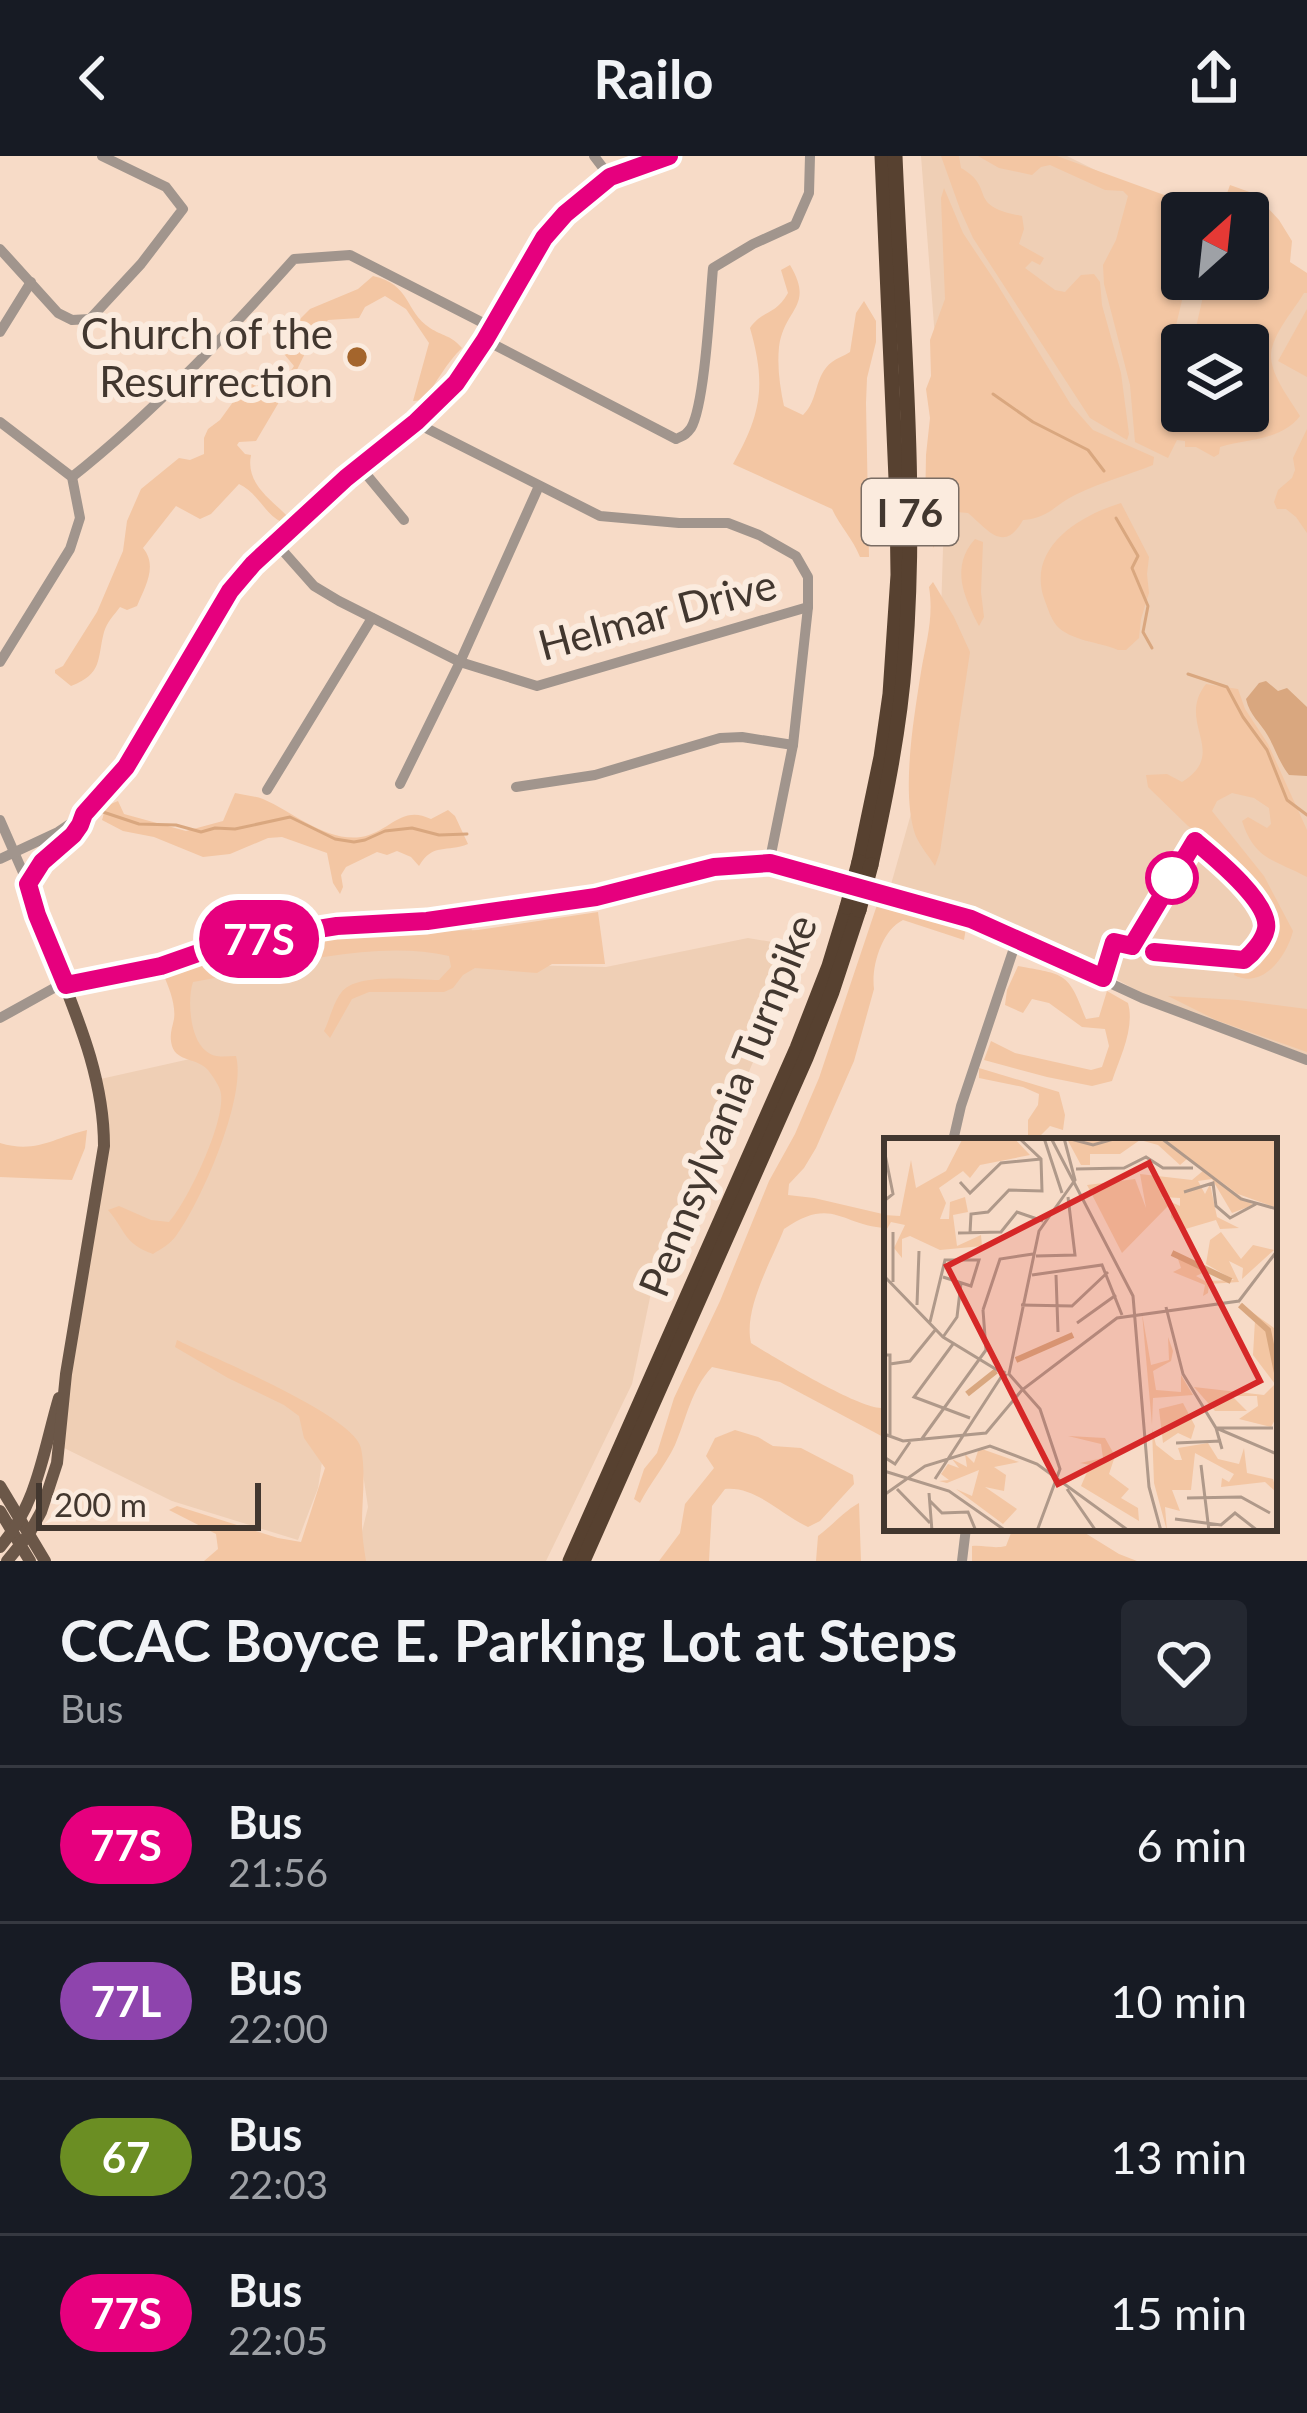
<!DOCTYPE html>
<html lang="en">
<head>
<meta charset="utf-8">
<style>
  :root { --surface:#171b24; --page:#242831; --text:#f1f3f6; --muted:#9ea1a6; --line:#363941 }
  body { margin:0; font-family:Lato,sans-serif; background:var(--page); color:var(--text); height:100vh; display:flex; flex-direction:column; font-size:45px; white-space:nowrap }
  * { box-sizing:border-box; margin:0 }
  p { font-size:39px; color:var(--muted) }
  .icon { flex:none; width:66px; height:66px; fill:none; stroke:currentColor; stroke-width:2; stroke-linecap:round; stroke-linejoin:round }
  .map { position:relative; height:1405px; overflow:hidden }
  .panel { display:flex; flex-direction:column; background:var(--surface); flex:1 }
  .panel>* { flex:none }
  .badge { padding:0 24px; border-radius:39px; font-size:42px; line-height:78px }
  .needle { width:78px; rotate:27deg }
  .fabs { position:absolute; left:1161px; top:36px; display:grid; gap:24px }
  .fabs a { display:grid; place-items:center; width:108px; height:108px; border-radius:12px; background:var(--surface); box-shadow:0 3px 9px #0004; font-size:60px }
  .scale { position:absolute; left:36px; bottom:30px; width:225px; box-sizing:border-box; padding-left:12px; border:6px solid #42372f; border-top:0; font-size:33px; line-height:42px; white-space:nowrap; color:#42372f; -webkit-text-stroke:9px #fbebde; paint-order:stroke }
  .map>.badge { position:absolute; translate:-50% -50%; box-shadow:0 0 0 6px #fff }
  .round { display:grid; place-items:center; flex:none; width:126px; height:126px; border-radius:12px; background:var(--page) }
  .summary { display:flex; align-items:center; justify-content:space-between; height:204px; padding:0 60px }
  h1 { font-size:57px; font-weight:700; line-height:90px }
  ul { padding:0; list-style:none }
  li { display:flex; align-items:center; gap:36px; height:156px; padding:0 60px; border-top:3px solid var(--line) }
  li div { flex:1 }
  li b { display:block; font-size:45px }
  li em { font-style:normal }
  li .badge { min-width:132px; font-weight:700; text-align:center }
  header { display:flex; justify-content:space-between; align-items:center; height:156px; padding:0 60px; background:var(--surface); font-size:54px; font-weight:700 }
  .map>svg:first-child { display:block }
</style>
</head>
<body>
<header><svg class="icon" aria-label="back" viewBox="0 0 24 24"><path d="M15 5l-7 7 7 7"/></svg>Railo<svg class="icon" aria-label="share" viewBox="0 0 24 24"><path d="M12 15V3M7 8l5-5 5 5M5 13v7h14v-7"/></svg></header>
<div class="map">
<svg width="1307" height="1405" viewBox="0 0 1307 1405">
  <rect width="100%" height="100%" fill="#f7dbc7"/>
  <g fill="#efcfb5" fill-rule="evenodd">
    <path d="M921 0H1067L1182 57V123L1307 120V899L1145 839 1107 818 974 758 890 732 924 612 940 489 944 361 940 247ZM1182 189H1248V255H1182Z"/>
    <path d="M472 759 471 808 606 811 748 782 802 791 725 972 662 1084 632 1228 546 1405H355L368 1351 360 1298 322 1306 318 1332 298 1384 172 1345 60 1290 101 1015 96 924 190 903 171 806 227 788Z"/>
  </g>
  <g fill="#f3c6a3">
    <path d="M941 0H959L961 12C997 32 965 50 1022 60L1024 73 1019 88 1044 102 1040 109 1032 105 1025 112 1055 134 1065 136 1081 119 1094 118 1100 126 1102 149 1121 217 1129 278 1127 284 1090 262 973 82 960 53Z"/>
    <path d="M978 0H1057L1167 40 1192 44 1204 57H1182V123H1187L1174 178V201L1168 228 1175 229 1182 217V255H1248V189H1192L1202 145V123H1248V57H1220L1230 29 1255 38 1279 64 1292 85 1290 106 1307 117V137H1304C1294 154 1273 177 1271 198 1270 219 1290 243 1300 260 1281 285 1246 283 1220 291L1219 298 1214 301 1196 291H1185V285L1177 284 1168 302 1135 286 1130 229 1104 128 1103 109 1116 84 1128 40 1123 35 1105 34 1050 9 1041 11 1032 19 999 12Z"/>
    <path d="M944 32 963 77 997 128 1071 249 1093 274 1154 301 1153 309C1128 319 1102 326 1077 338 1055 348 1050 362 1023 364 1004 398 988 374 968 357L957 356 933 392 935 369 925 358 926 299 930 262 926 233 931 220 930 184 945 143 941 42Z"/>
    <path d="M790 109C815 151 784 152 779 191 777 211 780 231 784 250L803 259C819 244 814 219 832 206 837 202 844 200 850 196L856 157 864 145 876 165V186L867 222 866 247 869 401H860C853 383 840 370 832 353L733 308C762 257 766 228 750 172 762 154 775 160 788 137L781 114Z"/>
    <path d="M373 120C411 128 405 156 430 172 442 180 451 179 462 192 447 206 436 227 424 244L413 245 429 187 406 153 385 140 365 151 359 162 328 164 310 187 292 224 256 285 239 286 237 289 245 298 251 299C245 329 273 344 290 363L281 366C264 357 258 337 239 328L211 358 200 363 176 350 143 392C158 410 145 431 137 450L127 454 120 451C114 459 107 466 104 476 97 503 103 518 71 530L55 517V514L63 510 97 456 123 395 127 365 141 333 179 302 190 304 204 298V282L208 273 220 264 249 224 256 220 282 228 294 210 280 193 283 180 310 153 358 133Z"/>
    <path d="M1307 153V221L1278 205Z"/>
    <path d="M1307 273V377L1296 361 1286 353H1277L1274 346 1278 334 1292 322 1295 314 1293 302Z"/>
    <path d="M1121 347 1149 401 1147 418 1149 437 1141 463 1139 482 1126 494H1118C1100 486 1071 485 1057 470 1051 463 1048 453 1045 445 1025 393 1078 360 1121 347Z"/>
    <path d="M975 383 983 386 981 436 984 461 979 470C964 441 950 411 975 383Z"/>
    <path d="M933 426 954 461 970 496 940 696 935 710C929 700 919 689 915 678 901 635 914 561 921 516 926 486 934 462 929 431Z"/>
    <path d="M1206 528 1238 533 1245 553 1268 588 1307 674V721C1273 703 1255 704 1242 665L1248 661 1267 672 1271 668 1269 652 1254 642 1232 637 1217 645 1212 655 1264 720 1293 775C1287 800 1263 834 1234 819L1236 814 1255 812 1260 809 1276 771 1238 711 1205 681 1188 670 1148 631 1146 619 1167 618 1182 626C1230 596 1175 567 1206 528Z"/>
    <path d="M235 637C244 639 255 640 263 643 293 656 326 686 361 681 390 676 401 648 431 663L448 654 455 660 468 688C447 697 433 686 419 710L411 701 397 695 387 699 377 696 346 711 341 719 343 731 340 738 333 727 327 697 282 681 268 682 230 698 203 701 154 681 123 675 102 664 106 650 118 645 124 658 186 675 223 665Z"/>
    <path d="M878 746 966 772 964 784 903 764C882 774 871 810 874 833L854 905 816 992 804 1012 789 1028 788 1039 814 1042 887 1059V1072C841 1070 833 1039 784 1073 772 1104 743 1153 751 1187 775 1202 858 1252 881 1252L885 1243 887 1215V1283L780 1226 712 1211C691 1234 687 1261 675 1289 665 1310 650 1327 640 1347L634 1343 644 1313 657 1297 674 1242 720 1145 769 1025 795 978 819 922Z"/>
    <path d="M598 756 605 808H552L537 817 475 812 463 819 453 832 444 836H369L352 843 330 882 324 875C330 863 333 847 341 837 355 816 415 824 439 824L451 811 449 800C371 782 272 813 193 826 187 844 190 883 206 895 215 903 226 900 236 900 247 941 201 1046 176 1080 170 1088 161 1093 153 1098 124 1088 126 1075 108 1054L119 1050 151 1064 169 1066C188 1045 225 966 221 938 220 930 213 921 208 914 198 902 177 906 172 890 169 879 172 873 174 863 176 849 169 831 163 818L187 812 206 802 322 781 478 774Z"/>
    <path d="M1018 810C1065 819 1068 815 1086 863L1099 861 1107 835 1128 847C1135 872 1120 901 1112 925L1092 930 1047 921 984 904 991 885 1015 897 1091 914 1102 911 1109 890 1105 873 1082 871 1049 847 1032 843 1023 857 1005 849 1007 834Z"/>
    <path d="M1168 840 1238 844 1307 853V896L1216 864Z"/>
    <path d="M979 912 1059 936 1065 959 1063 974 1050 970 1041 979 1044 985H1028V964L1038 949 1039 938 1023 931 979 922Z"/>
    <path d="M87 974 85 992 72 1024 0 1021V987C36 998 53 982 87 974Z"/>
    <path d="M177 1184C211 1201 354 1259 361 1292 366 1317 362 1343 362 1368 362 1380 364 1393 366 1405H204L218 1393 216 1378 169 1354 177 1350 278 1382 301 1386 325 1312 304 1282 299 1260 284 1249 228 1222 175 1191Z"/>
    <path d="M735 1274 758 1281 773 1290 801 1292 853 1319 854 1328 820 1365 808 1371C780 1358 756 1330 725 1333L712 1350 709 1405H659L680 1377 685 1348 714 1312 706 1300 715 1282Z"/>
    <path d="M859 1347 861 1405H816L818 1380C833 1369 843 1356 859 1347Z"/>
    <path d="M1008 1372H1077L1119 1398 1137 1405H972V1390C984 1389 994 1393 1006 1390L1011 1377Z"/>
  </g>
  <path fill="#d9a77f" d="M1266 525 1278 535 1287 532 1307 551V620L1289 619C1279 606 1276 594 1268 580 1260 566 1250 560 1246 543L1259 527Z"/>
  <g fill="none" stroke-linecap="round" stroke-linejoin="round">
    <g stroke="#d9a77f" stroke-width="3">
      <path d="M993 238 1033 266 1088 294 1104 315"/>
      <path d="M1116 362 1138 400 1132 412 1148 450 1143 476 1152 492"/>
      <path d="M1188 518 1227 531 1243 561 1267 594 1287 644 1307 659"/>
      <path d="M103 656 139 668 176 669 201 676 215 672 235 673 290 661 335 683 354 686 365 684 385 675 412 672 439 679 467 678"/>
    </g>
    <g stroke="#a1958d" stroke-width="10">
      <path d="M594 0 610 21"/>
      <path d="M0 93 58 157 72 164 90 163 141 108 183 53 166 31 102 0"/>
      <path d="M0 176 31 126"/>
      <path d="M485 184 676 283C684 279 685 280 691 272 705 248 710 145 713 112L753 88 795 69 809 37 810 0"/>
      <path d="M0 266 72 321 80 362 70 393 0 506"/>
      <path d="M416 267 600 360 679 367H728L759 379 796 400 808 421V451L793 589 769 708"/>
      <path d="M361 312 404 364"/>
      <path d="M72 321C154 256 224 181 294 103L350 99 493 172"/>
      <path d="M275 386 314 430 339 445 460 506 537 530 808 451"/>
      <path d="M400 628 460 506 539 330"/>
      <path d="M516 631 595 619 720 582 742 581 793 589"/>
      <path d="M267 634 372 462"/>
      <path d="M0 664 28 728"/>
      <path d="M0 703 58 676 82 660"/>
      <path d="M0 862 54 832 161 810 227 788 337 770 427 765 596 741 714 711 769 708 971 763 1142 842 1307 904"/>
      <path d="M953 985 961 950 1017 783"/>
      <path d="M962 1405 966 1372"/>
    </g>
    <g stroke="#6b5748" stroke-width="12">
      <path d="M0 1330 45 1405"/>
      <path d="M0 1355 30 1405"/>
      <path d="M0 1391C38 1347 43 1296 59 1242"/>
      <path d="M7 1405 29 1378 41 1356 57 1307 66 1218 104 990C104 896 53 816 28 728L42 706 73 679 84 658 126 611 230 435 253 408 346 322 416 267 456 227 493 172 544 82 565 58 610 21 669 0"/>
    </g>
    <g stroke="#574130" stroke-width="15">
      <path d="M859 706 881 601 890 538 898 419 897 346 882 0"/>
      <path d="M871 709C886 640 900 572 905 502 918 335 902 166 895 0"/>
      <path d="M570 1405 797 892 829 810 847 751"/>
      <path d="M583 1405 806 902 832 836 859 754"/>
    </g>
    <g stroke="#574130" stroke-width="15">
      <path d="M847 751 859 706"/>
      <path d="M859 754 871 709"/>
    </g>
  </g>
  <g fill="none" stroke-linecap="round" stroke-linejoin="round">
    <g stroke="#fff" stroke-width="27">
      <path id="line" d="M669 0 610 21 565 58 544 82 485 184 456 227 416 266 346 322 253 408 230 435 126 611 84 658 80 669 73 679 42 706 28 728 37 759 66 829 161 810 201 796 254 783 337 770 427 765 596 741 714 711 770 707 971 763 1103 822 1114 786 1132 790 1195 685C1213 700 1271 747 1266 773 1264 784 1253 797 1244 804L1154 796"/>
    </g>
    <use href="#line" stroke="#e6007e" stroke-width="18"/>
  </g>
  <circle fill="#a4652c" stroke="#fbebde" stroke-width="4.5" cx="357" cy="201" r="12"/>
  <circle fill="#fff" stroke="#e6007e" stroke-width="6" cx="1172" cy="722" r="24"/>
  <g text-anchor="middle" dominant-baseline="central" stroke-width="12" stroke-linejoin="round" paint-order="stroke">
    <rect fill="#fbebde" stroke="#7a6d64" stroke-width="3" x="862" y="323" width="96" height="66" rx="9"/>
    <g font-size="39" font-weight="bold" fill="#42372f">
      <text x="910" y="356">I 76</text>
    </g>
    <g font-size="42" fill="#42372f" stroke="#fbebde" text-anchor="end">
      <text x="333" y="177">Church of the<tspan x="333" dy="48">Resurrection</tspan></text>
    </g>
    <g font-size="42" fill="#42372f" stroke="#fbebde">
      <text transform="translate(657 458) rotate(-15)">Helmar Drive</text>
      <text transform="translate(727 949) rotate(-68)">Pennsylvania Turnpike</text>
    </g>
  </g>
  <g transform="translate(884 982)">
    <rect width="393" height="393" fill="#f7dbc7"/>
    <path d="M79 0H130L146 17 96 27 86 40 79 33 55 50 62 65 56 81H65L66 64 81 59 84 74 69 77 73 108 97 97 98 108 56 112 26 98 18 101V120L10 110 21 87 7 84 0 96V77L16 78 27 22 32 50 62 33ZM393 0V70L354 56 304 20 296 27 274 7 256 2 236 16H206V27H197L183 1ZM320 32 369 67 348 75 328 41 314 43 321 56 326 46 333 79 355 90 336 91 332 82 298 92 287 79V64L296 68V60L278 59 284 68 238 115 203 47 251 41 262 70 256 36 308 42ZM337 94 357 121 369 107 390 112 358 141 359 130 345 123 355 144 325 146 324 155 319 158 321 147 289 134 297 130 292 115 323 133 312 138 321 143 350 142 322 126 326 102ZM354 164 390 190 393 278 387 289 355 281 374 268 373 258H348L363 273H331L310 249 380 257 391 246 369 217 371 182ZM258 175 267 227 285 222 284 199 289 213 287 223 269 233 272 252 297 254V237L309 257 269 260 268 287ZM299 265 311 288 307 301 294 295 279 305 275 271ZM268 291 272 307 291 322H298L294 310 324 305 334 321 355 326 360 310 363 335 389 341 393 355 381 344 337 349 338 340 345 344 350 336 311 315 307 352H288L296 373 281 369 283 393 270 345ZM184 298 221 300 231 318 225 336 245 351 237 360 254 370 255 383 197 348 206 327 196 325 219 320 217 306ZM95 310 135 324 110 329 122 337 120 353 101 349 133 371 119 386 72 351 88 358 95 332 63 345 55 343 65 342 57 336 64 326 75 330 68 321 83 329 81 316 90 325Z" fill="#f3c6a3"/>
    <path fill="none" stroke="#d9a77f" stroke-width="6" d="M288 115 347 143M356 167 384 192 393 235M132 222 189 197M83 256 112 233"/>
    <path fill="none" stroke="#af998a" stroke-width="3" d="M160 0 178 55M167 0 249 158 265 349 277 393M183 0 209 7 233 0M277 0 357 61 393 71M0 11 9 56 0 63M192 31 240 30 262 19 279 30H309M76 44 86 55 117 25 157 21M300 54 329 45 332 68 346 80 372 66M74 95 117 94 133 74 159 83M86 95 87 76 104 74 125 52 158 53 157 21 135 0M152 118 191 117 184 59M148 137 218 127 238 177M172 137 174 194M0 138 59 199 123 238M9 144V94M33 167 35 113M137 167 188 168 224 134M282 169 299 236 332 290 393 316M99 172 116 121 149 116M46 184 61 122H95L87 148 59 139M193 185 232 157M59 199 73 179 77 145M69 206 30 259 86 280M0 217H6V298M6 226 26 223 52 191M0 296 19 303 102 295 138 252 233 180 355 163 393 113M37 302 102 212 99 172M292 305 337 303M338 311 332 290H389M0 319 11 326 26 304M317 327 325 393M0 333 65 353 122 393M51 341 121 233M13 351 46 385M183 351 212 393M45 355 48 393M0 357 41 328 106 308 153 326 245 393M303 360 357 359 386 375M46 363 58 375 84 374 92 393M291 381 337 387 351 375 374 393M153 393 176 331 156 271 125 236 155 93 191 42 180 0"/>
    <path fill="#d62828" fill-opacity="0.15" stroke="#d62828" stroke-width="6" d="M265 25 376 243 174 346 63 128Z"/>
    <rect width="393" height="393" fill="none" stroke="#42372f" stroke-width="6"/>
  </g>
</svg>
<div class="fabs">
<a><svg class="needle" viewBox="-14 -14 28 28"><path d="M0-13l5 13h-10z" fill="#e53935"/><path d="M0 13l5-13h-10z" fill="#9ea1a6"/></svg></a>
<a><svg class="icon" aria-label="layers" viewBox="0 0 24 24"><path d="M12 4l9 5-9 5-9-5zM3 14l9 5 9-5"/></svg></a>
</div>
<div class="scale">200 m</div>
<b class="badge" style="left:259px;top:783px;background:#e6007e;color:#fff">77S</b>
</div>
<section class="panel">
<div class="summary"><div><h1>CCAC Boyce E. Parking Lot at Steps</h1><p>Bus</p></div><a class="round"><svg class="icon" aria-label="heart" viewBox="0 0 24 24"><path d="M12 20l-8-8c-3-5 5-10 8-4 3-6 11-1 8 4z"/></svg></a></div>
<ul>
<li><span class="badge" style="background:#e6007e;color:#fff">77S</span><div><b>Bus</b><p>21:56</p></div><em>6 min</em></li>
<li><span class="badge" style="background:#8e44ad;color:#fff">77L</span><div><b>Bus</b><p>22:00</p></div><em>10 min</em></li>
<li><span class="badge" style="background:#6b8e23;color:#fff">67</span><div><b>Bus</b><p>22:03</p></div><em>13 min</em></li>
<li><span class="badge" style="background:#e6007e;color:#fff">77S</span><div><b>Bus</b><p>22:05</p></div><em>15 min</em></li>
</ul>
</section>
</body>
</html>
